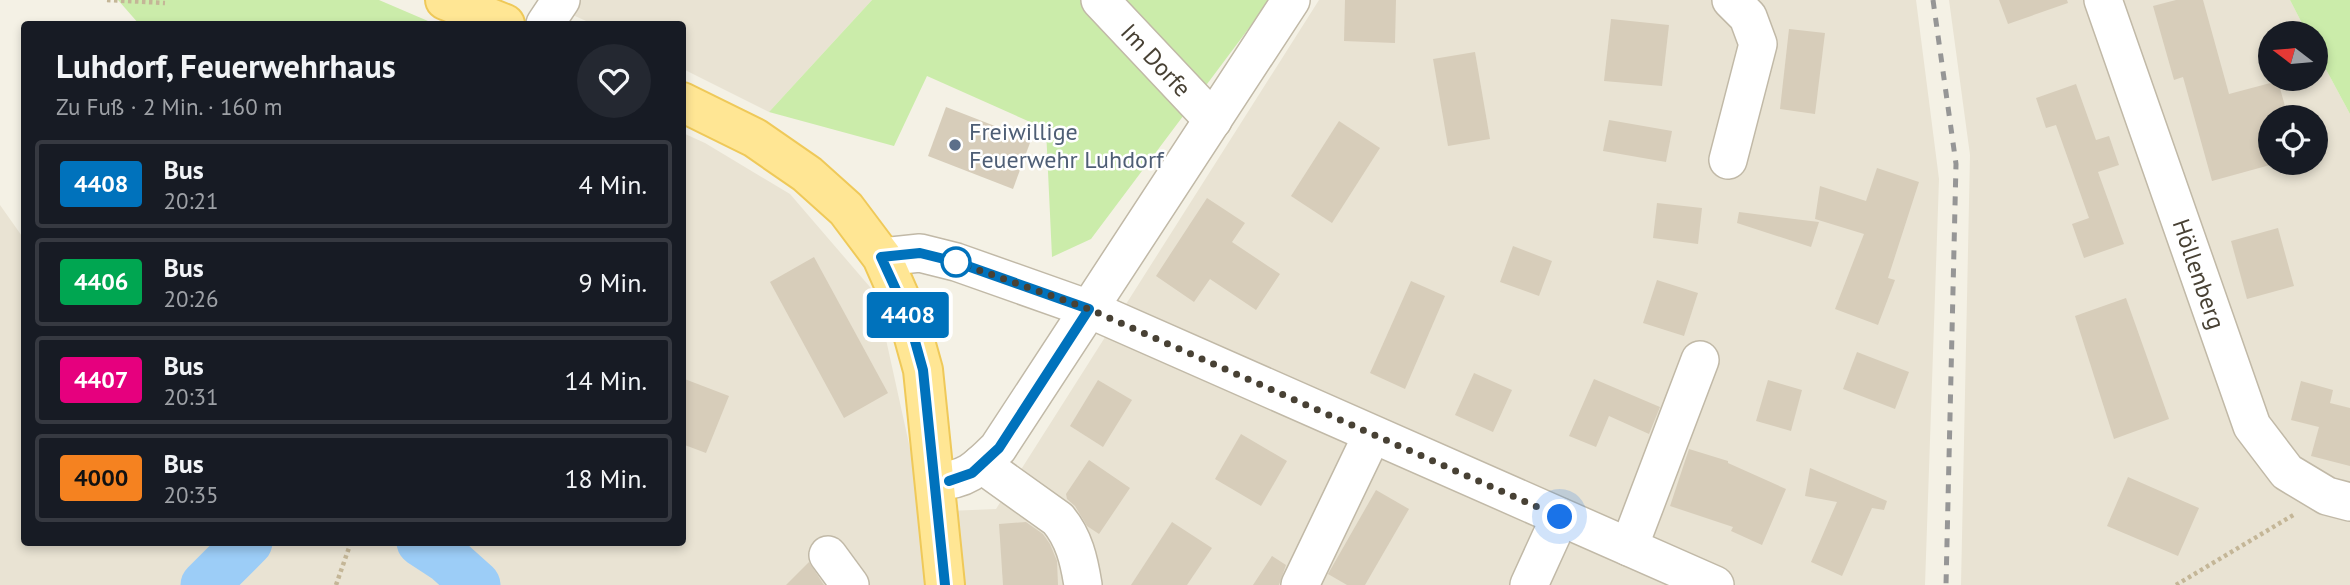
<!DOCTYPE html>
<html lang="de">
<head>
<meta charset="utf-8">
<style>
  :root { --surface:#171b24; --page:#242831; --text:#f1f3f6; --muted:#9ea1a6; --line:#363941 }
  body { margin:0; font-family:"PT Sans",sans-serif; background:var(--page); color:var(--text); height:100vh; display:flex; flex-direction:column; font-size:26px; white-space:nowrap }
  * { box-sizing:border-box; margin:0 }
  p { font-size:23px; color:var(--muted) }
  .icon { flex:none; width:38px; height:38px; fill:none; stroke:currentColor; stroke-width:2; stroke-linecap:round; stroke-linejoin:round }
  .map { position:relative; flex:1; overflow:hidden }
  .sheet { position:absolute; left:21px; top:21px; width:665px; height:525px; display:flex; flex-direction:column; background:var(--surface); border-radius:7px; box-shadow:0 4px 10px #0003 }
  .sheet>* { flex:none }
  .badge { padding:0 14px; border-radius:5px; font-size:24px; line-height:46px }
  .needle { width:46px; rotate:286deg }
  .tools { position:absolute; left:2258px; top:21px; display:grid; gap:14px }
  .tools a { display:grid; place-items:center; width:70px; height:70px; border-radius:50%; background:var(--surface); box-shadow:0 4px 10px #0003; font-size:35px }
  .you { position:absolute; width:35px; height:35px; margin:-18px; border:5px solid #fff; border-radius:50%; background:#1a73e8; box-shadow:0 0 0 10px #1a73e833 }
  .map>.badge { position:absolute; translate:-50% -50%; box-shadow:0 0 0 4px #fff }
  .round { display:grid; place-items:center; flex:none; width:74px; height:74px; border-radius:37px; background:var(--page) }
  .headline { display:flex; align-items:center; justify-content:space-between; height:119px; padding:0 35px }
  h1 { font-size:33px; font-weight:700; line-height:52px }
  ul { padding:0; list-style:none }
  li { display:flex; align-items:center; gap:21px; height:88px; margin:0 14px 10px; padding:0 21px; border:4px solid var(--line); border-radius:7px }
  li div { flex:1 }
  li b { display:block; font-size:26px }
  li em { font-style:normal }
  li .badge { min-width:77px; font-weight:700; text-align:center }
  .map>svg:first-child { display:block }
</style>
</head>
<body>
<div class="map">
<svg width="2350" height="585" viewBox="0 0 2350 585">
  <rect width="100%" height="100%" fill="#f4f1e5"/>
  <g fill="#e9e3d3" fill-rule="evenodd">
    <path d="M539 0H872L769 112 683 69 682 24H593Z"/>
    <path d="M1319 0H1916L1939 179 1925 585H0V205L24 239V542H682L683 133 705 143 790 194 876 294 924 512 996 509Z"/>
    <path d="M1949 0H2290L2307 33H2270V79H2315V49L2350 114V585H1961L1970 155ZM2270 117H2315V163H2270Z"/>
  </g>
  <g fill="#cbecaa">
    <path d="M118 0H379L435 24H139Z"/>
    <path d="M872 0H1270L1091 239 1052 257 1046 129 927 76 894 146 769 112Z"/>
    <path d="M2290 0H2350V114L2315 49V33H2307Z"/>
  </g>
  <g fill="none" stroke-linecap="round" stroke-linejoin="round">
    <g stroke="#9ccdf7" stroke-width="49">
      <path d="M421 542 447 559 476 585"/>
      <path d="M205 585 248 542"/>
    </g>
  </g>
  <g fill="#d7cdba">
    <path d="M1345 0H1396L1395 43 1344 41Z"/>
    <path d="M1999 0H2067L2068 3 2008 24Z"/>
    <path d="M2176 0H2203L2229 94 2278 81 2288 117H2270V165L2212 181 2183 77 2174 80 2153 6Z"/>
    <path d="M1611 19 1669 25 1662 86 1604 81Z"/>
    <path d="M1789 29 1825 33 1815 114 1780 109Z"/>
    <path d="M1475 52 1490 139 1448 146 1433 59Z"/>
    <path d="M2076 84 2096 140 2109 136 2119 165 2098 172 2124 244 2084 258 2072 224 2089 218 2056 125 2046 128 2036 98Z"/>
    <path d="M946 107 1031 140 1013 189 928 156Z"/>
    <path d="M1609 120 1672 131 1666 162 1603 151Z"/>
    <path d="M1339 121 1380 148 1332 223 1291 196Z"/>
    <path d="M1877 168 1919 182 1888 278 1895 280 1878 325 1835 309 1864 234 1815 219 1820 186 1866 201Z"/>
    <path d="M1207 198 1245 223 1232 242 1280 274 1256 310 1210 279 1194 302 1156 276Z"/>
    <path d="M1657 203 1702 208 1698 244 1653 238Z"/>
    <path d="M1739 212 1819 222 1811 247 1737 223Z"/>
    <path d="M2278 228 2294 286 2247 299 2231 241Z"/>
    <path d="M1513 246 1552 261 1539 296 1500 282Z"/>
    <path d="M814 257 888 393 844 418 770 282Z"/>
    <path d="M1657 280 1698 293 1684 336 1643 323Z"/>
    <path d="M1411 281 1445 296 1405 389 1370 373Z"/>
    <path d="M2126 298 2169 419 2114 439 2075 316Z"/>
    <path d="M1857 352 1909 372 1895 409 1843 389Z"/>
    <path d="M1474 373 1512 390 1493 432 1455 415Z"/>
    <path d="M682 378 729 396 706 453 682 444Z"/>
    <path d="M1594 379 1660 407 1649 434 1609 416 1596 447 1569 436Z"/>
    <path d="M1098 380 1132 400 1103 447 1070 426Z"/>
    <path d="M1768 380 1802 390 1791 431 1756 421Z"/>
    <path d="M2301 381 2333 390 2330 403 2350 408V466L2311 456 2319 427 2291 420Z"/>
    <path d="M1241 434 1287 461 1261 506 1215 479Z"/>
    <path d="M1689 449 1728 461V463L1786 489 1762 545 1731 531 1733 527 1670 506Z"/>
    <path d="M1089 460 1130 488 1099 534 1087 526 1075 506 1067 499 1066 494Z"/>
    <path d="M1810 468 1887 501 1884 510 1872 508 1842 576 1811 562 1837 502 1805 496Z"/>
    <path d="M2128 477 2199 508 2178 556 2107 526Z"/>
    <path d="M1376 490 1409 509 1365 585H1347L1328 574Z"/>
    <path d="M1026 522 1043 534 1050 544 1057 561 1058 585H1003L999 524Z"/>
    <path d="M1172 522 1212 548 1187 585H1131Z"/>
    <path d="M1272 556 1286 565 1279 585H1253Z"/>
    <path d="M809 562 824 585H786Z"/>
  </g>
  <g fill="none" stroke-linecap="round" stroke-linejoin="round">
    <g stroke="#c1b9a7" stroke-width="40">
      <g id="minor">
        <path d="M1100 0 1213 120"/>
        <path d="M2103 0 2252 426 2287 472 2327 496 2350 502"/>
        <path d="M545 24 561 0"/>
        <path d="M1728 160 1758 44 1748 17 1731 0"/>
        <path d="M882 257 920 253 956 262 1089 309 1715 585"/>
        <path d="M981 464 1058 519C1074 538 1079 560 1083 585"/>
        <path d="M936 481C966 481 978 468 998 448L1291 0"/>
        <path d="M1629 547 1700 360"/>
        <path d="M828 555 850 585"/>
        <path d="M1300 585 1372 435"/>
        <path d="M1529 585 1560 517"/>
      </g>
    </g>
    <g stroke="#efc959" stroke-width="42">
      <g id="major">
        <path d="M445 0 505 24"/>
        <path d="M682 102 755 138 807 174 846 209 882 257 908 316 923 370 945 585"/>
      </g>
    </g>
    <g stroke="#c4b697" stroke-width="4.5" stroke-dasharray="3.5 3.5" stroke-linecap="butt">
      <path d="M107 0 165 3"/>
      <path d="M336 585 351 542"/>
      <path d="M2176 585 2295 514"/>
    </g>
    <use href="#minor" stroke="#fff" stroke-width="37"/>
    <use href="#major" stroke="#ffe694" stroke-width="38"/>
    <path stroke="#969696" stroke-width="5" stroke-dasharray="9 9" stroke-linecap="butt" d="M1933 0 1956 164 1946 585"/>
  </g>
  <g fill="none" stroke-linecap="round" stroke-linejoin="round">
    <g stroke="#fff" stroke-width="16">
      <path id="line" d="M945 585 923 370 908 316 881 257 920 253 956 262 1089 309 999 448 972 473 949 481"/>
    </g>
    <use href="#line" stroke="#0072bc" stroke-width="10"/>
    <path stroke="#484134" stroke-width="7" stroke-dasharray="0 12.6" d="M956 262 1089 309 1560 517"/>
  </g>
  <circle fill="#5c6f8a" stroke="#fff" stroke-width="2.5" cx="955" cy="145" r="7"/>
  <circle fill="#fff" stroke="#0072bc" stroke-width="3.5" cx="956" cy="262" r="14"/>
  <g text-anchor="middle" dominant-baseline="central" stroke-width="5" stroke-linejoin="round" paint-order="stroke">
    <g font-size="24" fill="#484134" stroke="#fff">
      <text transform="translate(1156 60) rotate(47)">Im Dorfe</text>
      <text transform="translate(2199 274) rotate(71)">Höllenberg</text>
    </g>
    <g font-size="24" fill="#4e5e75" stroke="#fff" text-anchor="start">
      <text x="969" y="131">Freiwillige<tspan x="969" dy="28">Feuerwehr Luhdorf</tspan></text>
    </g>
  </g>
</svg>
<div class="tools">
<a><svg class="needle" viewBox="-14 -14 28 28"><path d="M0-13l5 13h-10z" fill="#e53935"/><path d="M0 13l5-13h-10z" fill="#9ea1a6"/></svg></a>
<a><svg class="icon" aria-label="locate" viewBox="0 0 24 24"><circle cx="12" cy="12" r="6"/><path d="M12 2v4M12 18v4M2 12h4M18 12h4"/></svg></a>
</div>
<div class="you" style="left:1560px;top:517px"></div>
<b class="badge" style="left:908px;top:315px;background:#0072bc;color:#fff">4408</b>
<section class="sheet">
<div class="headline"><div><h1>Luhdorf, Feuerwehrhaus</h1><p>Zu Fuß · 2 Min. · 160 m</p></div><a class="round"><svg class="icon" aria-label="heart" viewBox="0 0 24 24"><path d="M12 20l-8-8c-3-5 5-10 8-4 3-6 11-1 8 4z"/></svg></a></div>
<ul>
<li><span class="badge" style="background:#0072bc;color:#fff">4408</span><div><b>Bus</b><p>20:21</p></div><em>4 Min.</em></li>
<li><span class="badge" style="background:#00a651;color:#fff">4406</span><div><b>Bus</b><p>20:26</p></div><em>9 Min.</em></li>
<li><span class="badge" style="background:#e6007e;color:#fff">4407</span><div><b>Bus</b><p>20:31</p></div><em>14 Min.</em></li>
<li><span class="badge" style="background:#f58220;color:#111">4000</span><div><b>Bus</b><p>20:35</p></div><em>18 Min.</em></li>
</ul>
</section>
</div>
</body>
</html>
